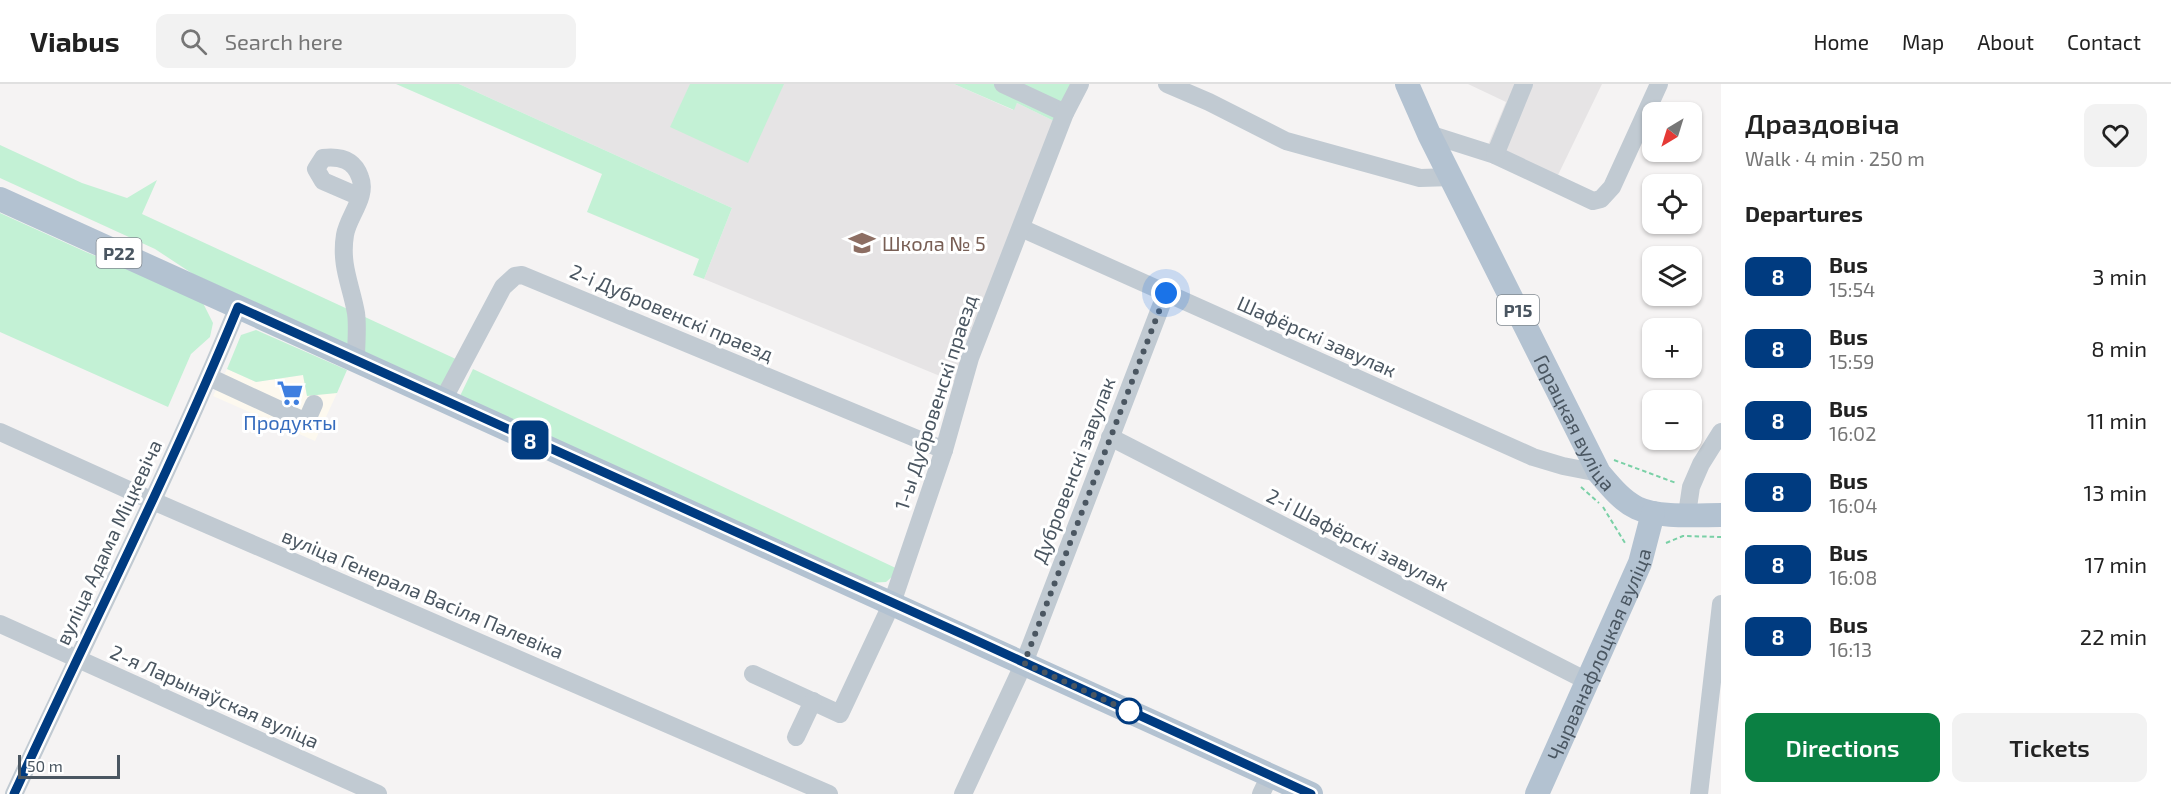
<!DOCTYPE html>
<html lang="en">
<head>
<meta charset="utf-8">
<style>
  :root { --surface:#fff; --page:#f2f2f2; --text:#222; --muted:#767676; --line:#e0e0e0; --accent:#0b8043 }
  body { margin:0; font-family:"Exo 2",sans-serif; background:var(--page); color:var(--text); height:100vh; display:flex; flex-direction:column; font-size:22px; white-space:nowrap }
  * { box-sizing:border-box; margin:0 }
  p { font-size:20px; color:var(--muted) }
  .icon { flex:none; width:33px; height:33px; fill:none; stroke:currentColor; stroke-width:2; stroke-linecap:round; stroke-linejoin:round }
  .map { position:relative; flex:1; overflow:hidden }
  .details { display:flex; flex-direction:column; background:var(--surface); width:450px }
  .details>* { flex:none }
  .badge { padding:0 12px; border-radius:9px; font-size:21px; line-height:39px }
  .needle { width:39px; rotate:218deg }
  .fabs { position:absolute; left:1642px; top:18px; display:grid; gap:12px }
  .fabs a { display:grid; place-items:center; width:60px; height:60px; border-radius:12px; background:var(--surface); box-shadow:0 2px 4px #0004; font-size:30px }
  .scale { position:absolute; left:18px; bottom:15px; width:102px; box-sizing:border-box; padding-left:6px; border:3px solid #4a5661; border-top:0; font-size:16px; line-height:21px; white-space:nowrap; color:#4a5661; -webkit-text-stroke:4px #fff; paint-order:stroke }
  .you { position:absolute; width:30px; height:30px; margin:-15px; border:4px solid #fff; border-radius:50%; background:#1a73e8; box-shadow:0 0 0 9px #1a73e833 }
  .map>.badge { position:absolute; translate:-50% -50%; box-shadow:0 0 0 3px #fff }
  h2 { padding:0 24px; font-size:22px; line-height:54px }
  .round { display:grid; place-items:center; flex:none; width:63px; height:63px; border-radius:12px; background:var(--page) }
  .summary { display:flex; align-items:center; justify-content:space-between; height:102px; padding:0 24px }
  h1 { font-size:28px; font-weight:600; line-height:45px }
  .action { display:flex; gap:12px; margin-top:auto; padding:12px 24px }
  .action a { flex:1; height:69px; border-radius:12px; background:var(--accent); color:#fff; font-size:24px; font-weight:600; line-height:69px; text-align:center }
  .action a+a { background:var(--page); color:var(--text) }
  ul { padding:0; list-style:none }
  li { display:flex; align-items:center; gap:18px; height:72px; padding:0 24px }
  li div { flex:1 }
  li b { display:block; font-size:22px }
  li em { font-style:normal }
  li .badge { min-width:66px; font-weight:700; text-align:center }
  header { display:flex; align-items:center; gap:36px; box-sizing:border-box; height:84px; padding:0 30px; background:var(--surface); border-bottom:2px solid var(--line) }
  header strong { font-size:28px }
  nav { display:flex; gap:33px; margin-inline-start:auto; font-size:21px }
  .search { width:420px; height:54px; background:var(--page); display:flex; align-items:center; gap:15px; box-sizing:border-box; padding:0 21px; border-radius:12px; color:var(--muted); font-size:22px }
  main { display:flex; flex:1; min-height:0 }
  .map>svg:first-child { display:block }
</style>
</head>
<body>
<header>
<strong>Viabus</strong>
<div class="search"><svg class="icon" aria-label="search" viewBox="0 0 24 24"><circle cx="10" cy="10" r="6"/><path d="M15 15l6 6"/></svg>Search here</div>
<nav><a>Home</a><a>Map</a><a>About</a><a>Contact</a></nav>
</header>
<main>
<div class="map">
<svg width="1721" height="710" viewBox="0 0 1721 710">
  <rect width="100%" height="100%" fill="#f5f3f3"/>
  <path fill="#fdf9ef" d="M227 285 256 298 303 291 307 311 337 309 315 357 213 312Z"/>
  <g fill="#e6e4e5">
    <path d="M459 0H954L1013 26 1017 19 1056 38 965 261 957 299 704 195 732 124Z"/>
    <path d="M1468 0H1602L1558 91 1488 61 1506 18Z"/>
  </g>
  <g fill="#c3f1d5">
    <path d="M396 0H459L732 124 704 195 693 191 699 175 587 128 602 90Z"/>
    <path d="M690 0H784L748 79 670 43Z"/>
    <path d="M954 0H1073L1056 38 1017 19 1014 26Z"/>
    <path d="M0 61 82 99 127 114 157 96 142 130 458 276 441 303 193 190 155 165 0 94Z"/>
    <path d="M0 129 86 168 201 215 213 239 210 253 191 270 168 323 0 248Z"/>
    <path d="M256 246 347 286 337 309 307 312 303 291 256 298 227 285 241 251Z"/>
    <path d="M473 285 900 486 886 498 867 499 460 312Z"/>
  </g>
  <g fill="none" stroke-linecap="round" stroke-linejoin="round">
    <g stroke="#7ad0a6" stroke-width="2" stroke-dasharray="4.5 3" stroke-linecap="butt">
      <path d="M1614 376 1676 399"/>
      <path d="M1581 403 1599 419"/>
      <path d="M1603 423 1625 459"/>
      <path d="M1666 459 1683 452 1721 453"/>
    </g>
    <g stroke="#c1cad2" stroke-width="18">
      <path d="M1003 0 1065 29"/>
      <path d="M1167 0 1209 18 1286 57 1420 94 1452 93"/>
      <path d="M1429 50 1495 71 1593 117 1601 115 1612 103 1659 0"/>
      <path d="M1495 71 1524 0"/>
      <path d="M1021 144 1533 373 1563 382 1599 389"/>
      <path d="M356 275C356 260 358 243 356 229 351 201 340 181 345 151 348 132 368 113 360 93 354 76 340 72 323 74L316 85 323 97 360 113"/>
      <path d="M209 293 306 338 314 320"/>
      <path d="M443 316 503 203 515 192 522 191 944 366"/>
      <path d="M0 348 153 417 829 710"/>
      <path d="M1110 353 1587 597"/>
      <path d="M1687 430 1691 403 1701 380 1721 348"/>
      <path d="M0 540 378 710"/>
      <path d="M753 590 840 630 892 519 944 366 970 274 1065 29 1080 0"/>
      <path d="M796 653 813 617"/>
      <path d="M14 710C89 548 170 388 238 223"/>
      <path d="M963 710 1024 579 1166 209"/>
      <path d="M1261 710 1270 691"/>
      <path d="M1699 710 1721 520"/>
    </g>
    <g stroke="#b3c2d1" stroke-width="24">
      <path id="s1" d="M1407 0 1429 50 1599 389C1610 402 1622 417 1637 424 1658 434 1697 431 1721 431"/>
      <path d="M0 115 1311 710"/>
      <path id="s2" d="M1537 710 1640 479 1653 429"/>
    </g>
  </g>
  <g fill="none" stroke-linecap="round" stroke-linejoin="round">
    <g stroke="#fff" stroke-width="14">
      <path id="line" d="M14 710C89 547 170 388 238 223L962 550 1311 710"/>
    </g>
    <use href="#line" stroke="#003b80" stroke-width="9"/>
    <path stroke="#4a5661" stroke-width="6" stroke-dasharray="0 10.8" d="M1129 627 1131 628 1024 579 1166 209"/>
  </g>
  <defs>
    <g id="school-bare" transform="scale(2.07)"><path d="M0-5L7-2L0 1L-7-2ZM-4 1L0 2.5L4 1V4Q0 6-4 4Z" fill="#8d6e63" stroke="#fff" stroke-width="2.5" paint-order="stroke"/></g>
    <g id="supermarket-bare" transform="scale(2.07)"><path d="M-6-5.5h2.5l.6 2H6L4.5 2H-2.5L-4.4-4H-6ZM-1.5 3.2a1.3 1.3 0 1 0 .1 0ZM3 3.2a1.3 1.3 0 1 0 .1 0Z" fill="#3f7fe0" stroke="#fff" stroke-width="2.5" paint-order="stroke"/></g>
  </defs>
  <g fill-rule="evenodd">
    <use href="#school-bare" x="862" y="159"/>
    <use href="#supermarket-bare" x="290" y="309"/>
  </g>
  <circle fill="#fff" stroke="#003b80" stroke-width="3" cx="1129" cy="627" r="12"/>
  <g text-anchor="middle" dominant-baseline="central" stroke-width="6" stroke-linejoin="round" paint-order="stroke">
    <g fill="#fff" stroke="#808990" stroke-width="1.5">
      <rect x="96.5" y="154" width="45" height="30" rx="4.5"/>
      <rect x="1497" y="211" width="42" height="30" rx="4.5"/>
    </g>
    <g font-size="18" font-weight="bold" fill="#4a5661">
      <text x="119" y="169">Р22</text>
      <text x="1518" y="226">Р15</text>
    </g>
    <g font-size="20" fill="#785e54" stroke="#fff" text-anchor="start">
      <text x="882" y="159">Школа № 5</text>
    </g>
    <g font-size="20" fill="#4a5661" stroke="#fff">
      <text transform="translate(672 228) rotate(23)">2-і Дубровенскі праезд</text>
      <text transform="translate(1317 252) rotate(24)">Шафёрскі завулак</text>
      <text transform="translate(935 318) rotate(-72)">1-ы Дубровенскі праезд</text>
      <text stroke="none"><textPath href="#s1" startOffset="378">Горацкая вуліца</textPath></text>
      <text transform="translate(1073 386) rotate(-69)">Дубровенскі завулак</text>
      <text transform="translate(1358 455) rotate(27)">2-і Шафёрскі завулак</text>
      <text transform="translate(108 458) rotate(-65)">вуліца Адама Міцкевіча</text>
      <text transform="translate(423 509) rotate(23)">вуліца Генерала Васіля Палевіка</text>
      <text stroke="none"><textPath href="#s2" startOffset="153">Чырванафлоцкая вуліца</textPath></text>
      <text transform="translate(215 612) rotate(24)">2-я Ларынаўская вуліца</text>
    </g>
    <g font-size="20" fill="#366cbe" stroke="#fff">
      <text x="290" y="338">Продукты</text>
    </g>
  </g>
</svg>
<div class="fabs">
<a><svg class="needle" viewBox="-14 -14 28 28"><path d="M0-13l5 13h-10z" fill="#e53935"/><path d="M0 13l5-13h-10z" fill="#767676"/></svg></a>
<a><svg class="icon" aria-label="locate" viewBox="0 0 24 24"><circle cx="12" cy="12" r="6"/><path d="M12 2v4M12 18v4M2 12h4M18 12h4"/></svg></a>
<a><svg class="icon" aria-label="layers" viewBox="0 0 24 24"><path d="M12 4l9 5-9 5-9-5zM3 14l9 5 9-5"/></svg></a>
<a>+</a>
<a>−</a>
</div>
<div class="scale">50 m</div>
<div class="you" style="left:1166px;top:209px"></div>
<b class="badge" style="left:530px;top:356px;background:#003b80;color:#fff">8</b>
</div>
<section class="details">
<div class="summary"><div><h1>Драздовіча</h1><p>Walk · 4 min · 250 m</p></div><a class="round"><svg class="icon" aria-label="heart" viewBox="0 0 24 24"><path d="M12 20l-8-8c-3-5 5-10 8-4 3-6 11-1 8 4z"/></svg></a></div>
<h2>Departures</h2>
<ul>
<li><span class="badge" style="background:#003b80;color:#fff">8</span><div><b>Bus</b><p>15:54</p></div><em>3 min</em></li>
<li><span class="badge" style="background:#003b80;color:#fff">8</span><div><b>Bus</b><p>15:59</p></div><em>8 min</em></li>
<li><span class="badge" style="background:#003b80;color:#fff">8</span><div><b>Bus</b><p>16:02</p></div><em>11 min</em></li>
<li><span class="badge" style="background:#003b80;color:#fff">8</span><div><b>Bus</b><p>16:04</p></div><em>13 min</em></li>
<li><span class="badge" style="background:#003b80;color:#fff">8</span><div><b>Bus</b><p>16:08</p></div><em>17 min</em></li>
<li><span class="badge" style="background:#003b80;color:#fff">8</span><div><b>Bus</b><p>16:13</p></div><em>22 min</em></li>
</ul>
<div class="action"><a>Directions</a><a>Tickets</a></div>
</section>
</main>
</body>
</html>
